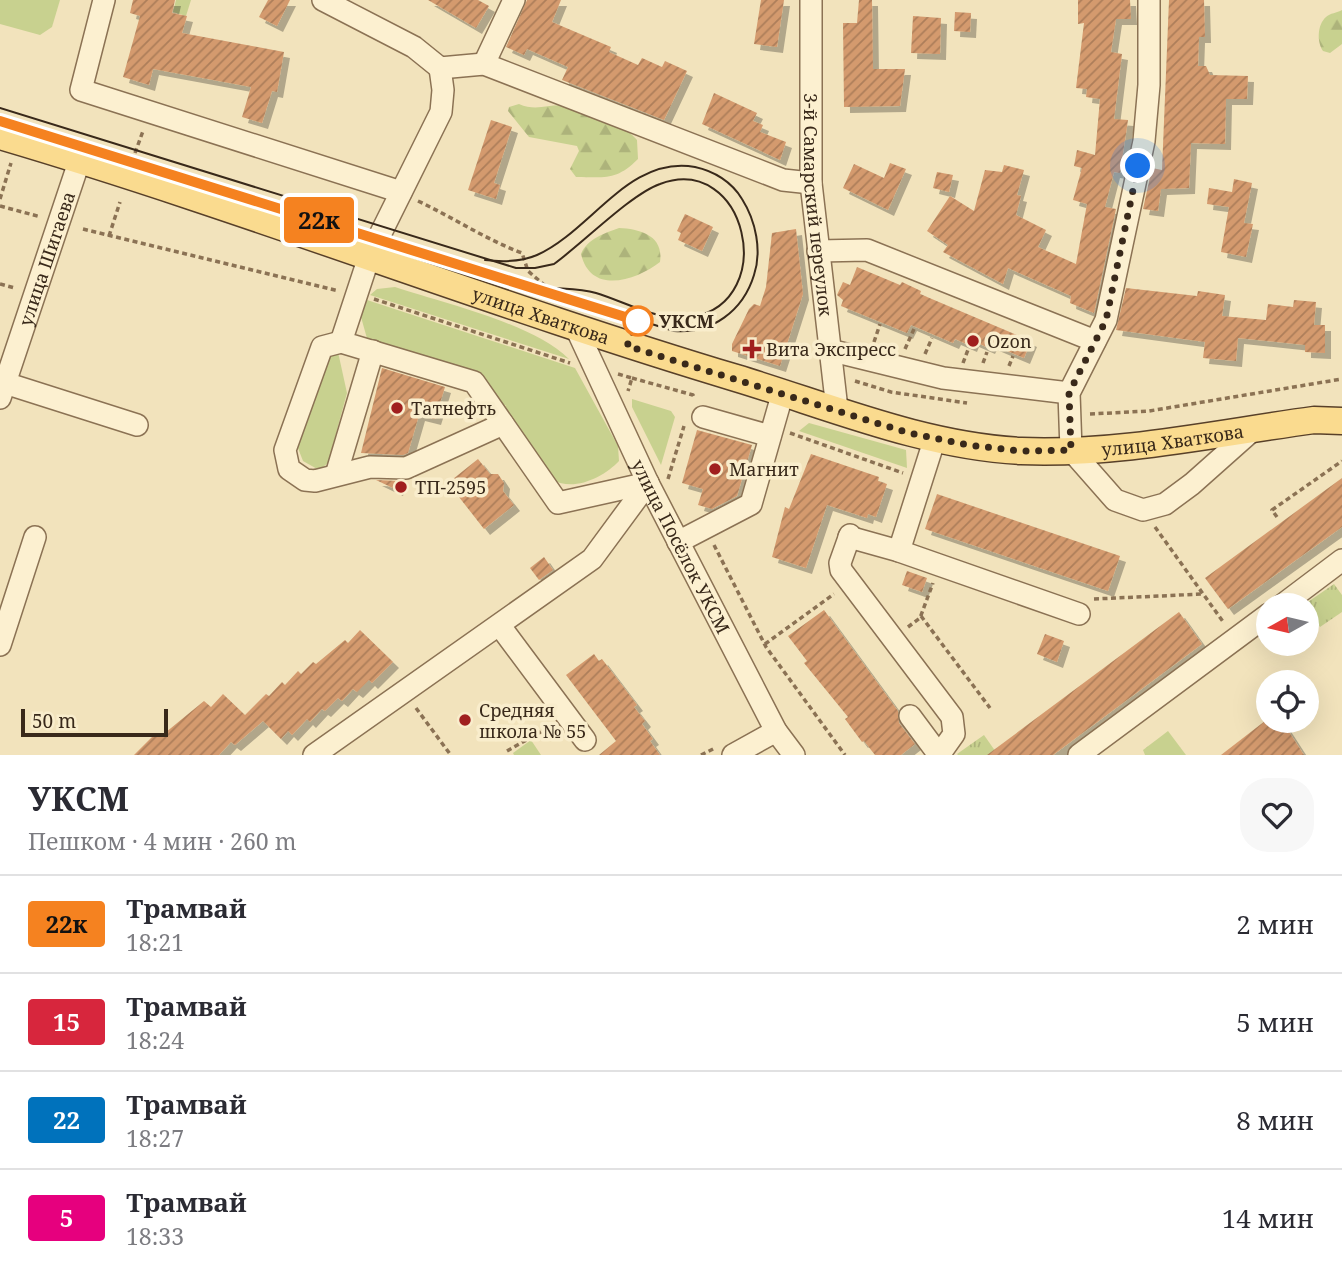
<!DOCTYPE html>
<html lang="ru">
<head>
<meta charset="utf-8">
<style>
  :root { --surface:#fff; --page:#f7f7f7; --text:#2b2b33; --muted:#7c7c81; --line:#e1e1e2 }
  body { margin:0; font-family:"Noto Serif",serif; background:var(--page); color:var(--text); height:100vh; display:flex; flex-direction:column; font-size:26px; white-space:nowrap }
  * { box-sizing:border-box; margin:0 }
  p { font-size:23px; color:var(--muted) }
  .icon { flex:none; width:38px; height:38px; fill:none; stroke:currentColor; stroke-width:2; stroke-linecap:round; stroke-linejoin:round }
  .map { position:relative; height:755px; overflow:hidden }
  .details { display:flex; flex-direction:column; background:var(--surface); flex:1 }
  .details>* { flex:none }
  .badge { padding:0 14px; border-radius:5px; font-size:24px; line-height:46px }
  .needle { width:46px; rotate:262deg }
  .buttons { position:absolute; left:1256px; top:593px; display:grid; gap:14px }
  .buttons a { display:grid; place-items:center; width:63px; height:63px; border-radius:50%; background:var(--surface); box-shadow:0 7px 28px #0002; font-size:35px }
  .scale { position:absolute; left:21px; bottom:18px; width:147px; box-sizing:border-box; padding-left:7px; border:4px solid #39291a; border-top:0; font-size:19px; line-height:24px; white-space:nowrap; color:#39291a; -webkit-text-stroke:5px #f9edcc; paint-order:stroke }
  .you { position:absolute; width:35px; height:35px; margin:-18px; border:5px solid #fff; border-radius:50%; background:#1a73e8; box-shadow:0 0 0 10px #1a73e833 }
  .map>.badge { position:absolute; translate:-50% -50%; box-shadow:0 0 0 4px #fff }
  .round { display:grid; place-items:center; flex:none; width:74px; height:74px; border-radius:28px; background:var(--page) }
  .overview { display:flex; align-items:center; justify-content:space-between; height:119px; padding:0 28px }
  h1 { font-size:33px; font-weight:700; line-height:52px }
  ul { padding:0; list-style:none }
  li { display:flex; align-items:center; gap:21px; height:98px; padding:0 28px; border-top:2px solid var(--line) }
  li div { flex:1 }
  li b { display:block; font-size:26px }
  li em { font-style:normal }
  li .badge { min-width:77px; font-weight:700; text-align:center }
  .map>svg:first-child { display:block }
</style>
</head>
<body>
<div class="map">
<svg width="1342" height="755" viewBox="0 0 1342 755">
  <defs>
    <pattern id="forest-firs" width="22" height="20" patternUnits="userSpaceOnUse" patternTransform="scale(1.75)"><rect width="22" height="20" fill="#c8d18f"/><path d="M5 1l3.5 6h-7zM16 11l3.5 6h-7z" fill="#adb37b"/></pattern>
    <pattern id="park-tufts" width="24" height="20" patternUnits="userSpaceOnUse" patternTransform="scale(1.75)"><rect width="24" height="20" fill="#c8d18f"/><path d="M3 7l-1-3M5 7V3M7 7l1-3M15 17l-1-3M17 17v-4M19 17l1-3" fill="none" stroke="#adb37b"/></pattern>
    <pattern id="building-hatch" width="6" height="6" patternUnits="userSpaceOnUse" patternTransform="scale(1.75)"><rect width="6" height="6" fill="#d49a6e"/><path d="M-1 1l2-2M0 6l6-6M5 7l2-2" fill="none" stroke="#ad7e5a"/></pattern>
    <filter id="shadow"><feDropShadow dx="6" dy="6" stdDeviation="0" flood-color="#0004"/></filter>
  </defs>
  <rect width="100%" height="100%" fill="#f2e3bc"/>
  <g fill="#c8d18f">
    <path d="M0 0H60L52 27 40 35 0 24Z"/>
    <path d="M176 0H191L186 16 173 12Z"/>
    <path d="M395 287C446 304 532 323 569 359L370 295 377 289Z"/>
    <path d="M367 300 575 368 618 446 619 461C604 477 574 492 553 480L503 412 506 405 500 408 482 382 368 342 361 317Z"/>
    <path d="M338 352 347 393 328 463 319 470 303 461 296 443 324 358Z"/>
    <path d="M632 399 671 411 675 417 661 465 632 407Z"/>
    <path d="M809 423 906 450 907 468 799 431Z"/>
  </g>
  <g fill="url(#forest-firs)">
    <path d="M1342 10V44L1330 53 1323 51C1317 42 1317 25 1326 17 1330 13 1337 13 1342 10Z"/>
    <path d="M519 104C537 112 550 103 568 106 575 108 581 113 588 116 606 124 624 124 637 140L638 159C616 181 605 177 576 177L570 169 579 151 577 146 529 137 508 111 509 107Z"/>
    <path d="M619 228C641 229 664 236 660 262 637 280 591 296 581 254 587 239 605 233 619 228Z"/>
  </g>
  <g fill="url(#park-tufts)">
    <path d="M1334 584 1342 595V612L1320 627 1305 604Z"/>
    <path d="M1168 731 1186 755H1145L1143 750Z"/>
    <path d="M984 735 998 755H958L957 754Z"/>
    <path d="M531 740 541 755H514L513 753Z"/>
  </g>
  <g fill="url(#building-hatch)" filter="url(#shadow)">
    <path d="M133 0H175L172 13 187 16 182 33 284 52 277 92 272 91 262 123 242 117 251 87 153 69 149 85 123 77 140 16 130 13Z"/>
    <path d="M268 0H290L277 26 259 17Z"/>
    <path d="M428 0H478L489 6 476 28Z"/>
    <path d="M527 0H561L552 22 611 47 609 52 638 65 642 58 662 67 665 61 687 71 664 120 562 80 568 67 527 49 524 55 506 47Z"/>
    <path d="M761 0H784L777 47 754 44Z"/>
    <path d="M859 0H872L873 69H905L900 106 844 107 843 23H857Z"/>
    <path d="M1078 0H1130L1131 19H1116L1111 52 1122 54 1114 119 1128 120 1120 173 1114 172 1105 207 1116 209 1094 313 1070 303 1071 296 1008 268 1003 284 943 252 948 245 927 231 950 196 974 211 985 170 1002 172 1004 165 1024 170 1017 195 1021 196 1016 215 1046 230 1038 247 1076 264 1087 204 1073 200 1082 168 1074 166 1077 150 1095 155 1100 99 1086 97 1087 89 1076 88 1084 23 1078 24Z"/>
    <path d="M1169 0H1204L1205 37H1199L1198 66H1206L1210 75 1248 76 1247 99H1226L1225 144 1191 143 1189 188 1161 189 1158 211 1143 209 1152 168 1162 170Z"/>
    <path d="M955 12 971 13 970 32 954 31Z"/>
    <path d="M913 16 941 18 940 54 911 53Z"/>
    <path d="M714 93 757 113 753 121 763 125 760 132 786 142 780 160 702 124Z"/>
    <path d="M491 120 512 127 494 183 500 185 496 199 468 190Z"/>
    <path d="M890 163 906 169 888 210 843 188 854 164 884 178Z"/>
    <path d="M937 172 953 175 949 192 933 188Z"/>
    <path d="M1234 179 1252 183 1244 223 1253 224 1246 257 1221 252 1229 207 1207 204 1209 188 1232 192Z"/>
    <path d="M685 214 713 227 702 251 678 240 681 233 677 231Z"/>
    <path d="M796 229 803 294 780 366 732 351V344L749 309 754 304 760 306 766 287 772 233Z"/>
    <path d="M857 267 900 285 902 282 921 291 920 294 1031 341 1024 358 991 344 989 348 973 341 971 346 955 339 953 343 911 325 907 333 841 306 843 300 837 295 843 282 850 285Z"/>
    <path d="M1126 288 1197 296 1198 291 1225 295 1222 316 1266 320 1268 304 1293 307 1294 300 1316 302 1314 325H1325V353L1305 352V345L1238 338 1236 361 1203 358 1205 342 1116 330Z"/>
    <path d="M382 368 445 387 435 419 419 415 408 453 403 455 361 453Z"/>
    <path d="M697 430 752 445 737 496 712 509 698 505 703 489 682 483Z"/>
    <path d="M811 454 879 477 878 481 887 484 876 517 868 514 867 518 827 505 806 568 772 557 785 507 789 509Z"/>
    <path d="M478 459 490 474H498L504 483 503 491 514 505 484 529 448 483Z"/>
    <path d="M1342 478V527L1228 609 1205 578Z"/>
    <path d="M376 480 400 481 397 490Z"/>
    <path d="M937 494 1120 556 1108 591 925 529Z"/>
    <path d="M544 557 553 570 539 580 530 568Z"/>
    <path d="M907 571 927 578 922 592 902 585Z"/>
    <path d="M824 610 898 711 899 723 915 744 901 755H875L864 741 862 742 845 719 848 717 804 663 807 661 788 636Z"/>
    <path d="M1179 612 1202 644 1053 755H987Z"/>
    <path d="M360 630 393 662 372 683 369 680 357 692 353 689 342 701 338 698 325 711 322 709 310 722 307 719 292 735 288 731 281 739 263 721 235 745 231 742 219 755H134L156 733 160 737 204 701 211 707 223 694 245 715 266 694 269 696 282 682 285 685 298 671 301 674 313 662 316 664 345 640 348 643Z"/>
    <path d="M1045 634 1064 641 1057 662 1037 654Z"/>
    <path d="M594 654 599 661 602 659 637 705 634 707 645 721 642 724 653 739 650 741 660 755H599L616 741 566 675Z"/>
    <path d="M1265 721H1282L1304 755H1221Z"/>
  </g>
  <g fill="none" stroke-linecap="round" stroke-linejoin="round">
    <g stroke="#8b7254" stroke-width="24">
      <g id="minor">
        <path d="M104 0 81 90 401 192"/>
        <path d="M323 0 414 47 440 68 484 64 783 180 811 183"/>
        <path id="s1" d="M811 0V183L837 409"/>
        <path d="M1149 0V85L1144 141 1106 320 1069 393 1071 450 1115 500 1143 510 1165 504 1192 484 1255 428"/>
        <path d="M484 64 514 0"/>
        <path d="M440 68 443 90 441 112 369 257 341 342 474 382 558 503 648 483"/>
        <path d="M818 251 867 250 1095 341"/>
        <path id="s2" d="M577 330 648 483 776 731 794 755"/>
        <path d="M341 342 322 347 285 450 289 469 305 480 315 481 370 467 406 468 503 424"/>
        <path d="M829 350 943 378 1069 393"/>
        <path d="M5 383 137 425"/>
        <path id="s3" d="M0 398 80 159"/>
        <path d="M703 417 770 436"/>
        <path d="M935 438 899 551 1079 614"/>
        <path d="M336 475 373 351"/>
        <path d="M850 535 840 563 841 570 952 717 954 734 939 755 910 716"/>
        <path d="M849 537 899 551"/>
        <path d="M678 542 751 504 783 392"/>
        <path d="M1281 606 1342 560"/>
        <path d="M500 626 585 740"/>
        <path d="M0 645 35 537"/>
        <path d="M314 755 592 559 648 483"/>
        <path d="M733 755 776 731"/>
        <path d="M1079 755 1269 614"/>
      </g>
    </g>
    <g stroke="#584029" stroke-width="29">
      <g id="major">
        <path id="s4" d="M0 136C248 209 489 304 736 378 829 406 923 446 1021 451 1118 455 1218 433 1314 420L1342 421"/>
      </g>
    </g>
    <g stroke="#8b7254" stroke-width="3.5" stroke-dasharray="5 3.5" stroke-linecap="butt">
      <path d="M135 153 143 131"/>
      <path d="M0 199 11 163"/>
      <path d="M418 201C454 218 485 239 522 253L528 271 557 296"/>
      <path d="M0 206 41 217"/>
      <path d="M83 229 339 291"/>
      <path d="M109 236 120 202"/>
      <path d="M0 284 15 288"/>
      <path d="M374 299 570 363"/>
      <path d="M874 342 880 324"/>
      <path d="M905 349 914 329"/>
      <path d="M925 354 932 338"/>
      <path d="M963 363 969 347"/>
      <path d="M983 363 987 352"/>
      <path d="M1009 366 1013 356"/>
      <path d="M618 374 632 378 628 391"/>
      <path d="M632 378 693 395 695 399"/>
      <path d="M855 381 891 392 967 403"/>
      <path d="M1090 414 1149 411 1342 379"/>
      <path d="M790 433 903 473"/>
      <path d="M668 479 684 426"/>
      <path d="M1277 517 1272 510 1342 461"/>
      <path d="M1155 527 1224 623"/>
      <path d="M714 545 766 647 845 755"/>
      <path d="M1094 599 1203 594"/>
      <path d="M921 616 990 708"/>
      <path d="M908 627 920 618 933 583"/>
      <path d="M765 644 834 594"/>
      <path d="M416 708 450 754"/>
      <path d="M507 751 551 726"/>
      <path d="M701 755 715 748"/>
    </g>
    <use href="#minor" stroke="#fcf0d0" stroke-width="21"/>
    <use href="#major" stroke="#fadb8f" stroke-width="26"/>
    <g stroke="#39291a" stroke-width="2">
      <path d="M0 108 516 268H535L554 264C582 244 631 194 660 184 746 152 780 300 693 317 661 323 626 302 596 293 582 289 568 289 554 288"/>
      <path d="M0 121 674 331C712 334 743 311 754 275 762 251 756 221 742 199 732 182 714 171 695 167 629 155 591 231 537 255 521 262 502 262 485 260"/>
    </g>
  </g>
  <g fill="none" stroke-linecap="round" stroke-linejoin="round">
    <g stroke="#fff" stroke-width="16">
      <path id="line" d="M0 121 638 321"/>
    </g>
    <use href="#line" stroke="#f58220" stroke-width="10"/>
    <path stroke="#39291a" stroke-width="7" stroke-dasharray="0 12.6" d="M638 321 627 346 909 433 968 445 1021 451 1071 450 1069 393 1106 320 1138 166"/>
  </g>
  <circle fill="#fff" stroke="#f58220" stroke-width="3.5" cx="638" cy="321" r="14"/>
  <g fill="#a01f1e" stroke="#f9edcc" stroke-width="2.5">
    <circle cx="973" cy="341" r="7"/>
    <path d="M748.5 338.5h7v7h7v7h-7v7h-7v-7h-7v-7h7z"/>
    <circle cx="397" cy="408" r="7"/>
    <circle cx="715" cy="469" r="7"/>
    <circle cx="401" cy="487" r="7"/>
    <circle cx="465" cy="720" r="7"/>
  </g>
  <g text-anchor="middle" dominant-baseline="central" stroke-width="7" stroke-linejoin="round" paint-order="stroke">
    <g font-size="18" fill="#39291a" stroke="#f9edcc">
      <text stroke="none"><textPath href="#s1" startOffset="205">3-й Самарский переулок</textPath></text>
      <text stroke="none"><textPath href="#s3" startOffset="147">улица Шигаева</textPath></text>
      <text stroke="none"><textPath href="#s4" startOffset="570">улица Хваткова</textPath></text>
      <text stroke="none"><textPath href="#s4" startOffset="1222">улица Хваткова</textPath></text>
      <text stroke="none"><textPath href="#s2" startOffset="240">улица Посёлок УКСМ</textPath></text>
    </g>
    <g font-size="18" font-weight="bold" fill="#39291a" stroke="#f9edcc" text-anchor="start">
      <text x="659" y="321">УКСМ</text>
    </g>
    <g font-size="18" fill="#39291a" stroke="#f9edcc" text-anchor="start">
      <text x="987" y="341">Ozon</text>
      <text x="766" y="349">Вита Экспресс</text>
      <text x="411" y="408">Татнефть</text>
      <text x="729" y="469">Магнит</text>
      <text x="415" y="487">ТП-2595</text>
      <text x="479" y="710">Средняя<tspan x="479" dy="21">школа № 55</tspan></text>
    </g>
  </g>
</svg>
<div class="buttons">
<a><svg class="needle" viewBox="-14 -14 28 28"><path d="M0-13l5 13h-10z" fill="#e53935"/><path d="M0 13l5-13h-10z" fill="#7c7c81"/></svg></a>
<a><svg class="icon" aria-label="locate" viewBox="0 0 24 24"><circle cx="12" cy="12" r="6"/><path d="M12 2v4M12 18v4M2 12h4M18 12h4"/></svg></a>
</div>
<div class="scale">50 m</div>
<div class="you" style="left:1138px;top:166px"></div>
<b class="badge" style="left:319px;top:220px;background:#f58220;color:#111">22к</b>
</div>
<section class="details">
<div class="overview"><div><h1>УКСМ</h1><p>Пешком · 4 мин · 260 m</p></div><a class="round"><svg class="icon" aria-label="heart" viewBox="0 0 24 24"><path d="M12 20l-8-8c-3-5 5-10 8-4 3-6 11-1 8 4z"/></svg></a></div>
<ul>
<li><span class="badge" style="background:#f58220;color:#111">22к</span><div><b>Трамвай</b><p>18:21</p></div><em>2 мин</em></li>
<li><span class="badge" style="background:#d7263d;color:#fff">15</span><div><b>Трамвай</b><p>18:24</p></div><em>5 мин</em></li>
<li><span class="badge" style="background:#0072bc;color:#fff">22</span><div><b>Трамвай</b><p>18:27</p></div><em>8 мин</em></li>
<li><span class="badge" style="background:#e6007e;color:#fff">5</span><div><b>Трамвай</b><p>18:33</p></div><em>14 мин</em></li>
</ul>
</section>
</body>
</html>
